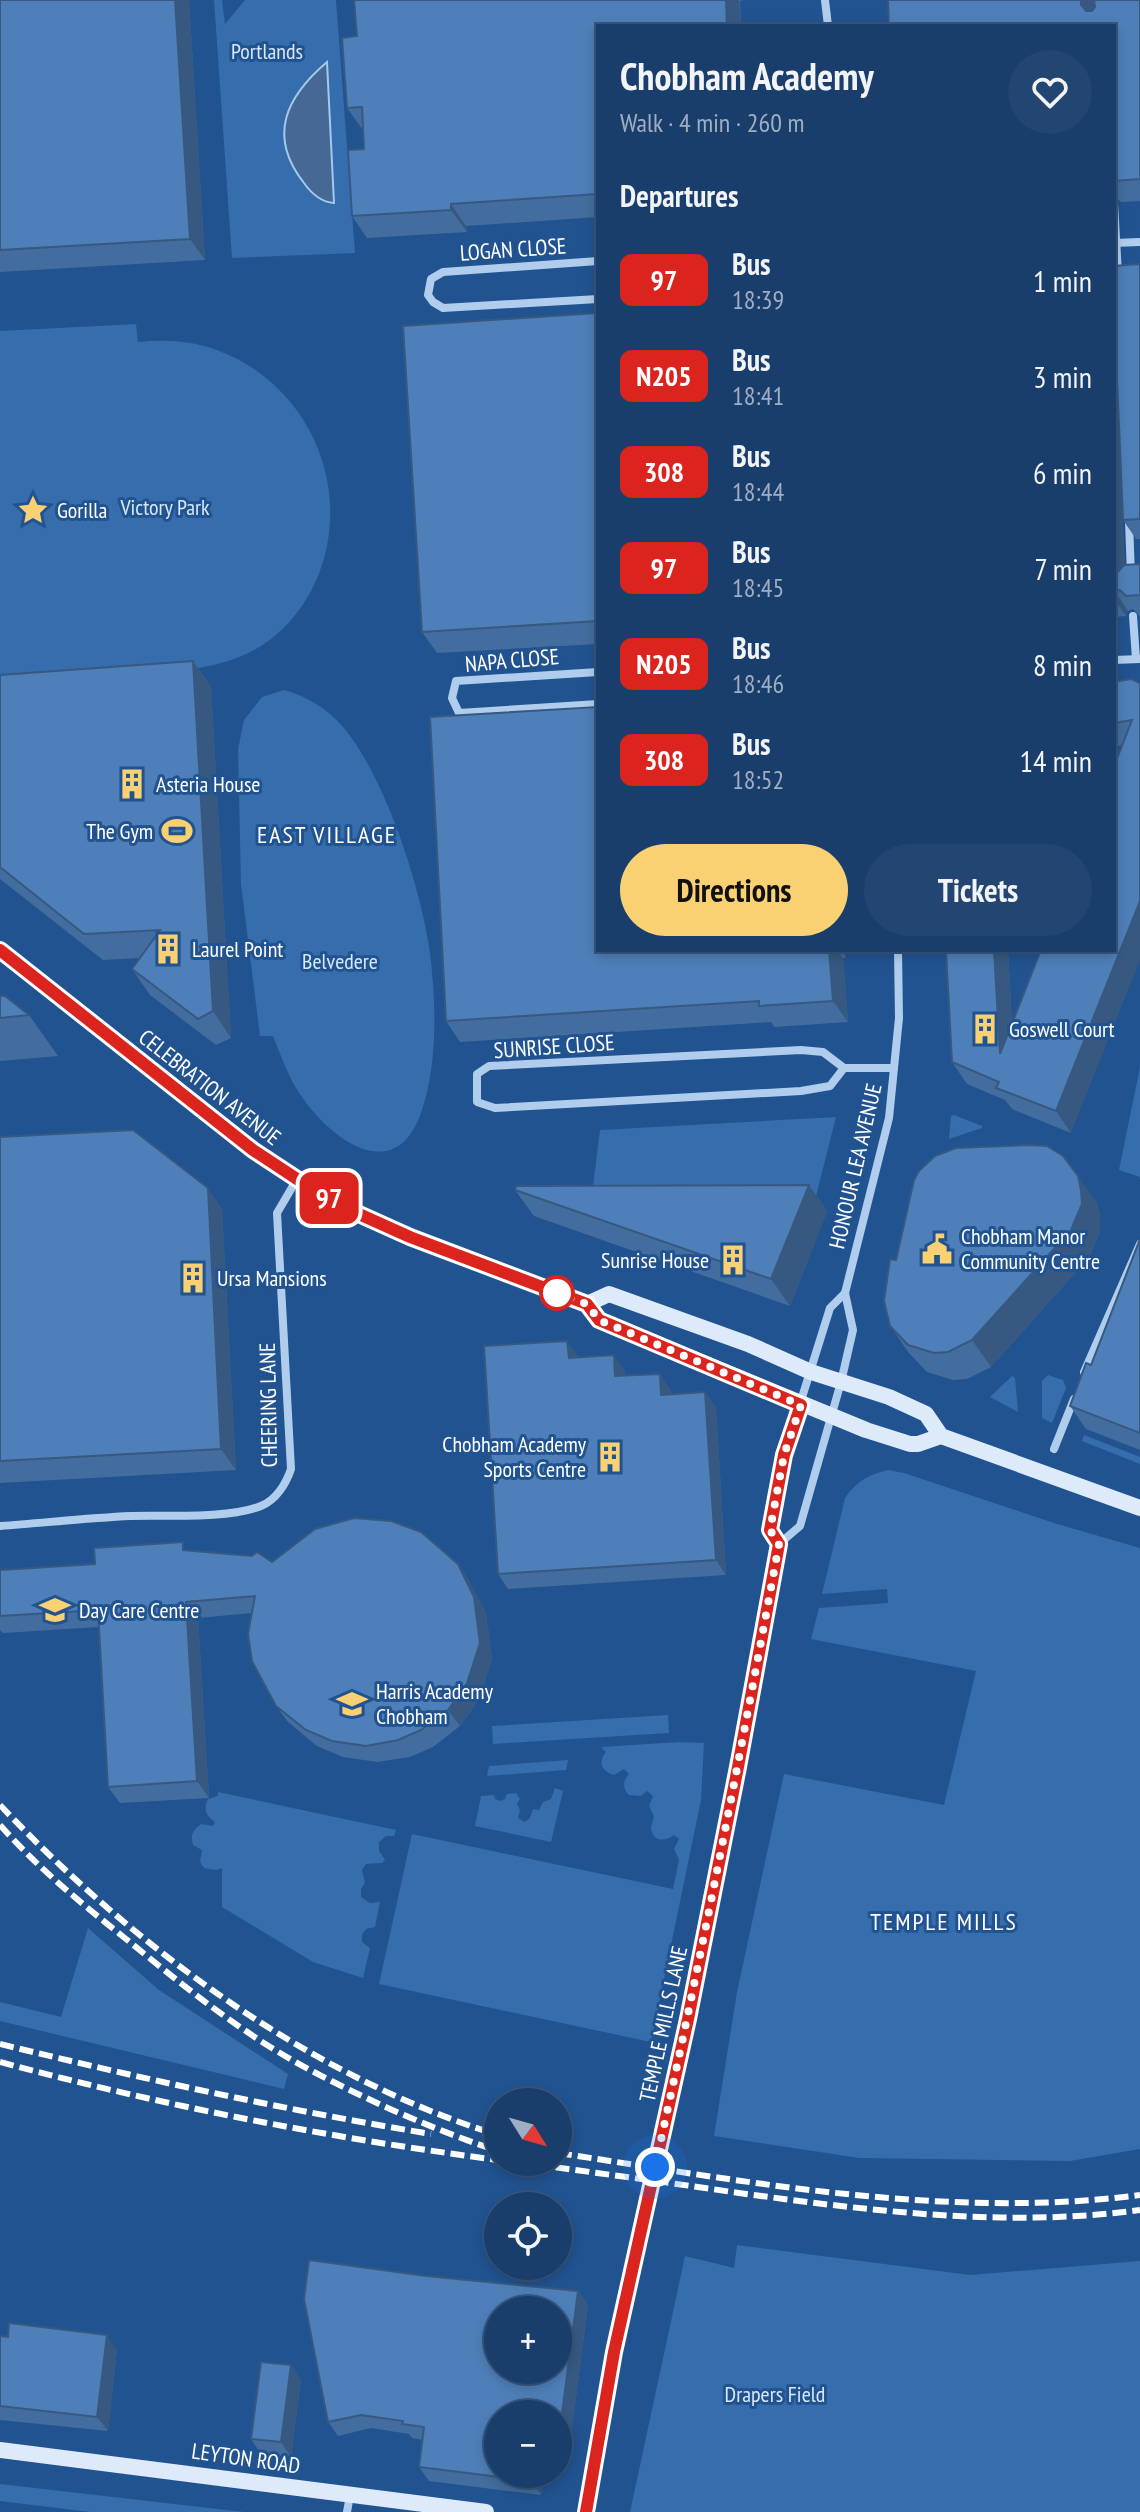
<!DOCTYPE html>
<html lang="en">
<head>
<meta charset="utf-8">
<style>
  :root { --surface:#193e6c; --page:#224572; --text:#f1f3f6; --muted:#9faec2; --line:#37577f; --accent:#f9d173 }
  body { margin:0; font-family:"PT Sans Narrow",sans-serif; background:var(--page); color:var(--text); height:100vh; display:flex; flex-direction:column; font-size:30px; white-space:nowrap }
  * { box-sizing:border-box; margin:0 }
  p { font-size:26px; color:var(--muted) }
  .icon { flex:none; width:44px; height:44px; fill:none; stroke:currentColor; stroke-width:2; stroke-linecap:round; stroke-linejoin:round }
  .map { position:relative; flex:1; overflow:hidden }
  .side { position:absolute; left:596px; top:24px; width:520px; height:928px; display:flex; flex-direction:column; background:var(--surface); border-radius:0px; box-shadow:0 4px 12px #0003,0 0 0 2px var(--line) }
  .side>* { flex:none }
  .badge { padding:0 16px; border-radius:12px; font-size:28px; line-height:52px }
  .needle { width:52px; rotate:127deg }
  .tools { position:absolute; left:484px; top:2088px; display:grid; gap:16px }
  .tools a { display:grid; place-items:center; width:88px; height:88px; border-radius:50%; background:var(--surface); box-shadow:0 4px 12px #0003,0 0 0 2px var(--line); font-size:40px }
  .you { position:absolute; width:40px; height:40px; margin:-20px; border:6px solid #fff; border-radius:50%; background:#1a73e8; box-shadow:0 0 0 12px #1a73e833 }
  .map>.badge { position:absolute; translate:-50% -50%; box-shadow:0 0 0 4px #fff }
  h2 { padding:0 24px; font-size:30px; line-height:72px }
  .round { display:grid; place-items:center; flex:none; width:84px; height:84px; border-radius:42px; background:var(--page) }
  .overview { display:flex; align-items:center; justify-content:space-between; height:136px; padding:0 24px }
  h1 { font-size:38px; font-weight:700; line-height:60px }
  .primary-button { display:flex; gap:16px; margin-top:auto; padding:16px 24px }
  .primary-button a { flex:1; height:92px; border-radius:48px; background:var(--accent); color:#111; font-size:32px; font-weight:700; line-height:92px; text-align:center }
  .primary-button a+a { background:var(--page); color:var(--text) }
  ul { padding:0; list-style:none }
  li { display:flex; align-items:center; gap:24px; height:96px; padding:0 24px }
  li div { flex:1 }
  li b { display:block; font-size:30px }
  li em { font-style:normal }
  li .badge { min-width:88px; font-weight:700; text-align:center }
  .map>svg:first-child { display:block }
</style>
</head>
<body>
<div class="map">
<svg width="1140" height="2512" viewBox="0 0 1140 2512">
  <rect width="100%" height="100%" fill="#215390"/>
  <g fill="#356dad">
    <path d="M214 0H222L225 24 245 0H336L355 253 232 258Z"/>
    <path d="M136 324 138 342C160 340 182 340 204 346 298 372 352 472 322 565 311 599 288 631 256 649 217 671 171 671 127 675 84 679 42 682 0 686V331Z"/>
    <path d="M284 690C307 696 328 709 344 728 386 779 421 888 430 953 436 1002 438 1062 422 1110 394 1196 318 1130 292 1081 285 1067 279 1051 273 1036H260L241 884 238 749 244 720 262 697Z"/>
    <path d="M1140 1067V1177L1119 1170Z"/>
    <path d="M954 1115 982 1126V1128L949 1139 951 1116Z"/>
    <path d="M836 1117 816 1196 591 1202 600 1130Z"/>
    <path d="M1048 1375 1063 1380 1066 1388 1052 1423 1042 1418V1381Z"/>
    <path d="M1012 1376 1015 1378 1018 1412 990 1397Z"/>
    <path d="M1084 1435 1140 1457V1464L1082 1441Z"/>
    <path d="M888 1470 904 1473 1054 1523 1140 1548V2149L1070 2161 859 2158 714 2136 737 1992 784 1774 944 1805 976 1671 811 1639 819 1608 888 1603 887 1589 822 1594 845 1498C857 1481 868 1475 888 1470Z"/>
    <path d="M668 1715 669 1733 493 1744 492 1726Z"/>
    <path d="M679 1742 704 1743 701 1800 651 2042 379 1984 412 1834 673 1889 679 1860 674 1849 679 1839 674 1835C664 1842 653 1842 651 1828L654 1816 649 1806 653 1796 647 1791 641 1796 629 1795C622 1788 623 1780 629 1774L624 1769 614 1775C601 1771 598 1762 606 1752L601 1747Z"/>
    <path d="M568 1760 566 1770 487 1776 489 1766Z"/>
    <path d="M555 1788 563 1791 551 1842 475 1826 481 1796 494 1795 495 1799 501 1801 505 1799 507 1794 516 1793 520 1799 517 1804 520 1810 518 1818 525 1822 530 1818 533 1809 539 1810 543 1802 551 1799Z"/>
    <path d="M218 1792 396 1830 394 1836H386L379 1842V1851L385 1860 382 1863 366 1864 362 1870 365 1883 361 1889V1897L370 1903 380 1902 375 1927 366 1929 362 1935V1942L370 1948 363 1978 313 1962 222 1907V1868L216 1870 204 1868 200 1862 202 1850 193 1845C190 1835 193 1830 201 1824L213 1826 215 1822C206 1816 203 1810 208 1799L218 1796Z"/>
    <path d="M88 1928 159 1990 288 2074 284 2089 0 2021V2002L61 2017Z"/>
    <path d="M737 2245 970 2275 1140 2261V2512H630L685 2256 734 2268Z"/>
    <path d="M0 2484 244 2512H90L0 2501Z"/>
  </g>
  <path fill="#456994" stroke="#a5c8ee" stroke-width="2" d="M327 62 334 203C321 202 311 193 304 183 267 136 286 97 327 62Z"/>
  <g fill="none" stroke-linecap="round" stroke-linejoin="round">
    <g stroke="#b1cded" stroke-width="8">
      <path d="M825 0 828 26"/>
      <path d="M1114 203 1118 274"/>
      <path d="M1114 243 1140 242"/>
      <path d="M598 261 443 272 431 279 428 295 433 302 443 308 598 299"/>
      <path d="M1129 521 1131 576"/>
      <path d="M1133 616 1136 659"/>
      <path d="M1114 660 1140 659"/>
      <path d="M598 672 456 681 452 698 459 713 598 704"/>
      <path d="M844 1068 830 1086 801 1091 495 1108 477 1102V1074L489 1066 801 1050 823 1052 844 1068H894"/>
      <path d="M1084 1372 1140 1244"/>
      <path d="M1054 1449 1074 1399"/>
      <path d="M0 1526C43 1523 87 1518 131 1516 166 1515 229 1519 261 1506 276 1500 286 1484 291 1469L277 1213 297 1179"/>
      <path d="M779 1544 770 1530 784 1455 830 1308 845 1293"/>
      <path d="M668 2109 738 1767 779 1544 800 1526 841 1382 853 1330 845 1293 889 1118 899 1018 898 950"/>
      <path d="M347 2512 350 2495"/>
      <path d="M586 2512 629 2281"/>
    </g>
    <g stroke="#ddeafa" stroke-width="16">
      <path d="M0 950 253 1150 297 1179 350 1210 410 1237 587 1304 599 1320 866 1430 910 1444H918L941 1436"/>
      <path d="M587 1304 609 1294 748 1344 811 1372 889 1397 926 1414 941 1436 1140 1508"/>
      <path d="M0 2450 486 2512"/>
    </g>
    <g stroke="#fff" stroke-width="6" stroke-dasharray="14 6" stroke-linecap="butt">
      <path d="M0 1805C134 1947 310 2077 498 2135"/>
      <path d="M0 1825C38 1868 82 1904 126 1939 185 1987 246 2037 314 2072 373 2103 435 2130 498 2151"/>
      <path d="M0 2044C143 2079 285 2110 431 2134"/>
      <path d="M0 2062C164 2106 330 2138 498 2160"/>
      <path d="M558 2153C750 2182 946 2220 1140 2195"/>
      <path d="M516 2162C590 2172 665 2182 739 2193 872 2211 1006 2228 1140 2210"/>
    </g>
    <path stroke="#b1cded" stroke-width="8" d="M629 2281 668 2109"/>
  </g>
  <g fill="#436d9e">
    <path d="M0 0H189L205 260 0 272Z"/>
    <path d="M354 0H744L740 1 741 26H598V217L466 226 467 232 367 238 352 216 364 149 363 130 347 108 357 36Z"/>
    <path d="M1140 0V201L1121 202 1114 196V26Z"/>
    <path d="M1140 264V539H1136L1123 520 1115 328 1114 329Z"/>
    <path d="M598 313V644L437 653 422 632Z"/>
    <path d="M1114 329 1124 565 1140 564V616L1133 609 1128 611 1126 616 1114 617Z"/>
    <path d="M193 661 211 687 231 1038 216 1045 150 995 132 969 139 958 103 960 0 879V675Z"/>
    <path d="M1114 682 1140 683 1071 1133 1012 1109 1005 1100 967 1084 952 1062 946 950H1008L1012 1023 1122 745 1114 747Z"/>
    <path d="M598 950H846V958H843L848 1022 774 1027 771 1022 460 1042 446 1021Z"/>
    <path d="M0 996 29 1015 58 1056 0 1061Z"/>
    <path d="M0 1137 222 1209 236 1470 0 1483Z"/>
    <path d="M809 1185 827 1211 790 1306 534 1216 515 1190Z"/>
    <path d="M1097 1203 1100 1216V1231L1090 1256 991 1367 967 1379 953 1380 927 1372 909 1353 890 1326 896 1260Z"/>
    <path d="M1140 1239V1450L1086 1429 1070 1406 1091 1365Z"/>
    <path d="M567 1341 578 1358 624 1370 625 1376 670 1388 671 1394 716 1407 726 1575 508 1589 498 1574Z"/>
    <path d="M188 1551 272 1562 458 1564 469 1581 486 1613 492 1659 479 1699 460 1726 433 1747 410 1757 377 1762 343 1757 317 1746 288 1722 276 1706 252 1613 198 1618 209 1798 120 1803 108 1787 99 1627 3 1633 0 1630V1570L95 1564Z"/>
    <path d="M426 2276 578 2291 588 2305 568 2458 558 2457V2414H498L543 2474 541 2495 429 2481 419 2467 423 2440 412 2438 409 2434 371 2428 338 2436 328 2422Z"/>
    <path d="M0 2336 117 2350 108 2431 0 2420Z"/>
    <path d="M291 2365 301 2380 291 2457 261 2454 251 2439Z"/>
  </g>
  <g fill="#375981">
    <path d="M175 0H189L205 260 190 239Z"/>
    <path d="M726 0H739L741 26H727Z"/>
    <path d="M1081 0H1095L1096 26 1081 5Z"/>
    <path d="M451 204 466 226 467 232 451 210Z"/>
    <path d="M1114 329 1126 589 1114 573Z"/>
    <path d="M1115 591 1128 611 1126 616 1114 599Z"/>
    <path d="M193 661 211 687 231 1038 213 1011Z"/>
    <path d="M1140 901V960L1071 1133 1056 1111Z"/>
    <path d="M829 950H837L843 958 848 1022 833 1001Z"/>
    <path d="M841 950H846V958Z"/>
    <path d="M994 950H1008L1015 1075 1000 1054Z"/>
    <path d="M1078 1176 1097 1203 1100 1216V1231L1090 1256 991 1367 972 1340Z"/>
    <path d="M809 1185 827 1211 790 1306 771 1279Z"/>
    <path d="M208 1188 222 1209 236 1470 221 1449Z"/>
    <path d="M567 1341 578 1356 579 1373 569 1358Z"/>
    <path d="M614 1355 624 1370 626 1391 615 1376Z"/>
    <path d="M660 1374 670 1388 672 1410 661 1395Z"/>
    <path d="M705 1392 716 1407 726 1575 716 1560Z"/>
    <path d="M458 1564 469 1581 486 1613 492 1659 479 1699 460 1726 448 1710Z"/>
    <path d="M186 1602 198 1618 209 1798 197 1781Z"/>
    <path d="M578 2291 588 2305 568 2458 558 2444Z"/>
    <path d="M107 2335 117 2350 108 2431 97 2417Z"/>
    <path d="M291 2365 301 2380 291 2457 281 2442Z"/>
    <path d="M532 2474H543L541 2495 531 2481Z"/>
  </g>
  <g fill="#4e7fb8" stroke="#375981" stroke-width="2" fill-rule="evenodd">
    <path d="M0 0H175L190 239 0 250Z"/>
    <path d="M354 0H726L727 26H598V194L451 204V210L352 216 348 150 364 149 362 107 347 108 342 38 357 36Z"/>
    <path d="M888 0H1081V5L1086 11H1092L1095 7 1094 0H1140V179L1114 181V26H889Z"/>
    <path d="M1140 264V519L1123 520 1114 309V266Z"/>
    <path d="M598 313V621L422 632 403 326Z"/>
    <path d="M1140 564V595L1126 596 1120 590 1115 591 1114 593V571L1118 572 1124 565Z"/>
    <path d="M193 661 213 1011 198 1019 132 969 160 930 84 934 0 867V675Z"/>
    <path d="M1131 679 1140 683V901L1056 1111 996 1088 999 1082 952 1062 946 950H994L1000 1054 1041 950H1114V766L1132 720 1114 723V682Z"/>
    <path d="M598 707V950H829L833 1001 759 1006V1001L446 1021 430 717Z"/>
    <path d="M0 996H5L29 1015 0 1018Z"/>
    <path d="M133 1130 208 1188 221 1449 0 1461V1137Z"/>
    <path d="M1029 1145 1047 1146 1063 1156 1078 1176 1081 1190 1082 1204 1071 1230 972 1340 948 1352 934 1353 908 1345 890 1326 884 1301 890 1259 896 1260 914 1180 919 1171 935 1156 956 1148Z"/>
    <path d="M809 1185 771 1279 515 1190 516 1186Z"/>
    <path d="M1140 1239V1433L1070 1406 1086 1363 1091 1365Z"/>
    <path d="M567 1341 569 1358 614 1355 615 1376 660 1374 661 1395 705 1392 716 1560 498 1574 484 1346Z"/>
    <path d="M354 1518 391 1521 421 1532 458 1564 474 1597 480 1643 467 1683 448 1710 421 1730 398 1740 366 1746 332 1741 306 1730 276 1706 252 1661 248 1634 255 1596 186 1602 197 1781 108 1787 98 1610 0 1616V1570L95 1564 94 1548 183 1542V1550L252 1556 257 1552 272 1562 315 1529Z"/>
    <path d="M309 2260 426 2276 578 2291 558 2444V2414H498V2474H532L531 2481 419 2467 424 2427 402 2424 403 2421 361 2415 328 2422 304 2299ZM498 2310H558V2370H498Z"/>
    <path d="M9 2323 107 2335 97 2417 0 2406V2336L8 2337Z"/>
    <path d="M261 2362 291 2365 281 2442 251 2439Z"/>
  </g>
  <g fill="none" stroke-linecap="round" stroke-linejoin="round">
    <g stroke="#fff" stroke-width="18">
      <path id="line" d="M0 950 253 1150 297 1179 350 1210 410 1237 587 1304 599 1320 801 1405 784 1455 770 1530 779 1544 738 1767 688 2019 614 2352 586 2512"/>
    </g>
    <use href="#line" stroke="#dc241f" stroke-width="12"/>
    <path stroke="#fff" stroke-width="8" stroke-dasharray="0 14.4" d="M557 1293 587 1304 599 1320 801 1405 784 1455 770 1530 779 1544C741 1752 701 1960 655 2167"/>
  </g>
  <defs>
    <g id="sight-bare" transform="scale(2.4)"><path d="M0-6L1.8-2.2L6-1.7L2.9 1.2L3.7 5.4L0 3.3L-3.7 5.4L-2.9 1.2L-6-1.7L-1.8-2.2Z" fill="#f9d173" stroke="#215390" stroke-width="2.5" paint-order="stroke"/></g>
    <g id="building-bare" transform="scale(2.4)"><path d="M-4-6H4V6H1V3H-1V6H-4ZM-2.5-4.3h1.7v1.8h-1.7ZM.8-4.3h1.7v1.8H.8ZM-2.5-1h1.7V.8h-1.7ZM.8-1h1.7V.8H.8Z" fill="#f9d173" stroke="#215390" stroke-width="2.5" paint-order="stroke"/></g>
    <g id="stadium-bare" transform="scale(2.4)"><path d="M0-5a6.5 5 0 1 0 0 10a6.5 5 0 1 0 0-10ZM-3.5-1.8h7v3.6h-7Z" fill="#f9d173" stroke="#215390" stroke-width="2.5" paint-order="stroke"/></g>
    <g id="civic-bare" transform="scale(2.4)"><path d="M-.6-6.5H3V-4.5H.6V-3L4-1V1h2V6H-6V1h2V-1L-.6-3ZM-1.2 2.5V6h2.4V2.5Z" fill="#f9d173" stroke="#215390" stroke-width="2.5" paint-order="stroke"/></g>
    <g id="school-bare" transform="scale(2.4)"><path d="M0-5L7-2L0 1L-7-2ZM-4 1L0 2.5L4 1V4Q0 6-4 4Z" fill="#f9d173" stroke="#215390" stroke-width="2.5" paint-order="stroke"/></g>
  </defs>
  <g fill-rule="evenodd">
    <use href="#sight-bare" x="33" y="510"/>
    <use href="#building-bare" x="132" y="784"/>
    <use href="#stadium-bare" x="177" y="831"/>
    <use href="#building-bare" x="168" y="949"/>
    <use href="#building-bare" x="985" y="1029"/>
    <use href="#civic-bare" x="937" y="1249"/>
    <use href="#building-bare" x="733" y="1260"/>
    <use href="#building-bare" x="193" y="1278"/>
    <use href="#building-bare" x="610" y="1457"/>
    <use href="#school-bare" x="55" y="1610"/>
    <use href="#school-bare" x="352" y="1704"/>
  </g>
  <circle fill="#fff" stroke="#dc241f" stroke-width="4" cx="557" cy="1293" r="16"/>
  <g text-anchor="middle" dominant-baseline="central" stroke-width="6" stroke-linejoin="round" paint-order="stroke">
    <g font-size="22" fill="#d7e7f9" stroke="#215390">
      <text x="267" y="51">Portlands</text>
      <text x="165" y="507">Victory Park</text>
      <text x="340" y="961">Belvedere</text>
      <text x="775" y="2394">Drapers Field</text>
    </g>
    <g font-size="22" fill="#fff" stroke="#215390">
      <text transform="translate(513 249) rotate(-4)">LOGAN CLOSE</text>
      <text transform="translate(512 660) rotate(-5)">NAPA CLOSE</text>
      <text transform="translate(554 1046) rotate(-4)">SUNRISE CLOSE</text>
      <text transform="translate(210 1087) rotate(38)">CELEBRATION AVENUE</text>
      <text transform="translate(855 1166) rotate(-77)">HONOUR LEA AVENUE</text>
      <text transform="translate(268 1405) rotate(-91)">CHEERING LANE</text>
      <text transform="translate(663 2024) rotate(-78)">TEMPLE MILLS LANE</text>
      <text transform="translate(246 2458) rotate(8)">LEYTON ROAD</text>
    </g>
    <g font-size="22" fill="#fff" stroke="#215390" text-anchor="start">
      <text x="57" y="510">Gorilla</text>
      <text x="156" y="784">Asteria House</text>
      <text x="153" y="831" text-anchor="end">The Gym</text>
      <text x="192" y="949">Laurel Point</text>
      <text x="1009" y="1029">Goswell Court</text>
      <text x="961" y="1236">Chobham Manor<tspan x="961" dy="25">Community Centre</tspan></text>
      <text x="709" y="1260" text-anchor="end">Sunrise House</text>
      <text x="217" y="1278">Ursa Mansions</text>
      <text x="586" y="1444" text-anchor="end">Chobham Academy<tspan x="586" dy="25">Sports Centre</tspan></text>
      <text x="79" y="1610">Day Care Centre</text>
      <text x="376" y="1691">Harris Academy<tspan x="376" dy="25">Chobham</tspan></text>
    </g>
    <g font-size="24" letter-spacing="2" fill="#fff" stroke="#215390">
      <text x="327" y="834">EAST VILLAGE</text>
      <text x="944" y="1921">TEMPLE MILLS</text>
    </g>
  </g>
</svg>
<div class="tools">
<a><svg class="needle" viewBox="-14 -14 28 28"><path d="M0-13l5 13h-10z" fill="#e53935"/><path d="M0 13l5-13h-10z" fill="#9faec2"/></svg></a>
<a><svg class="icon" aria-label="locate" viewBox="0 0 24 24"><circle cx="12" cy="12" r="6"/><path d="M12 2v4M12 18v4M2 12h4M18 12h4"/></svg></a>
<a>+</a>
<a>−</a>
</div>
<div class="you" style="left:655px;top:2167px"></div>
<b class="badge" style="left:329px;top:1198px;background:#dc241f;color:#fff">97</b>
<section class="side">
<div class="overview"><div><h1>Chobham Academy</h1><p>Walk · 4 min · 260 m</p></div><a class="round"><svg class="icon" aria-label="heart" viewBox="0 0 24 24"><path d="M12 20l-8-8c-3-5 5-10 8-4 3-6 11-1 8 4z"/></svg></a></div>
<h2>Departures</h2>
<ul>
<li><span class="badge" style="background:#dc241f;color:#fff">97</span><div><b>Bus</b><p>18:39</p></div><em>1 min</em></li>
<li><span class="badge" style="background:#dc241f;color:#fff">N205</span><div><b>Bus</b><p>18:41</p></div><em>3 min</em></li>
<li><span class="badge" style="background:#dc241f;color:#fff">308</span><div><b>Bus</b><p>18:44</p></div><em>6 min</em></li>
<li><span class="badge" style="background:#dc241f;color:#fff">97</span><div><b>Bus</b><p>18:45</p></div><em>7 min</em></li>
<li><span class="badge" style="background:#dc241f;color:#fff">N205</span><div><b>Bus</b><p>18:46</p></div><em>8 min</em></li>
<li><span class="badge" style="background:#dc241f;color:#fff">308</span><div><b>Bus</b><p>18:52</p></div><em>14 min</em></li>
</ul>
<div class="primary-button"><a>Directions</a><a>Tickets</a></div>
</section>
</div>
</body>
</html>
